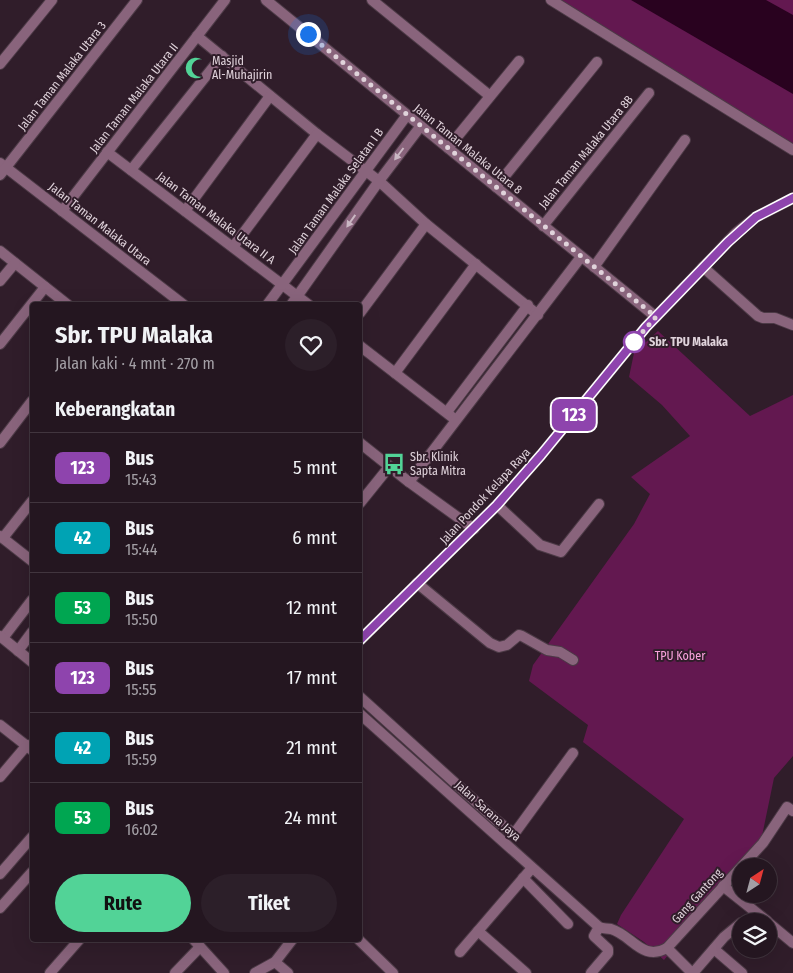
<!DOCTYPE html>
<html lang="id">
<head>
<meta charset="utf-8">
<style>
  :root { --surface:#241620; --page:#2c1f29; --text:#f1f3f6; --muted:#a39fa5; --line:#41353e; --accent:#52d397 }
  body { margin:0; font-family:"Fira Sans Condensed",sans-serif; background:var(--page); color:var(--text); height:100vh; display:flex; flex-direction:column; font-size:19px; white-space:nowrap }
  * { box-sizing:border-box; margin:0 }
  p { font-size:16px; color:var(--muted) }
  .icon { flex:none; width:28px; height:28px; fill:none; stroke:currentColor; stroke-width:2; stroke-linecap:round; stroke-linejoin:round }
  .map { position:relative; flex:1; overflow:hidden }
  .drawer { position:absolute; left:30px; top:302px; width:332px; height:640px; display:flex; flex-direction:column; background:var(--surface); border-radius:5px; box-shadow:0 5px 20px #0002,0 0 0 1px var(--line) }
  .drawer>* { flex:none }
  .badge { padding:0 10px; border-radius:8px; font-size:18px; line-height:32px }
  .needle { width:32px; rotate:36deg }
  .controls { position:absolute; left:732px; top:858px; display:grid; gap:10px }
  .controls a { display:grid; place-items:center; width:45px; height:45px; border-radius:50%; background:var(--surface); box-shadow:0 5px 20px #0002,0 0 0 1px var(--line); font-size:25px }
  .you { position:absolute; width:25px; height:25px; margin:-12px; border:4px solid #fff; border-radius:50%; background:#1a73e8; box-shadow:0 0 0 8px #1a73e833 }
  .map>.badge { position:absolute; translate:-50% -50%; box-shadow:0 0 0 2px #fff }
  h2 { padding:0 25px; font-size:19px; line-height:45px }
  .round { display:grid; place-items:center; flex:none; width:52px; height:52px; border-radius:26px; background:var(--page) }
  .summary { display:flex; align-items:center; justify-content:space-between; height:85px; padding:0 25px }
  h1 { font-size:24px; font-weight:700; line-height:38px }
  .action { display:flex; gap:10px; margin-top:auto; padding:10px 25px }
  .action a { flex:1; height:58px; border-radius:30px; background:var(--accent); color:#111; font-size:20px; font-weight:700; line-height:58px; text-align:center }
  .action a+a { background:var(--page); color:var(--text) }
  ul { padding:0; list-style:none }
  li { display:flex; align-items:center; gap:15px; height:70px; padding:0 25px; border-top:1px solid var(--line) }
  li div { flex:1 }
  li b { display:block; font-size:19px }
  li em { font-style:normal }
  li .badge { min-width:55px; font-weight:700; text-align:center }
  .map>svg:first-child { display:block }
</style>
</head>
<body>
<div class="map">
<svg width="793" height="973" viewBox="0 0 793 973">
  <rect width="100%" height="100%" fill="#301d2a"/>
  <g fill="#631850">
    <path d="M551 0H793V150Z"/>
    <path d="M658 331 750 416 793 395V756L774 778 757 860 751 866H741V876L678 943 664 960 644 942 617 924 621 915 684 819 583 742 588 725 529 681 533 665 634 524 650 494 631 477 690 436 662 405 629 377 634 353Z"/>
  </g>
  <path fill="#29021f" d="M631 0H766L793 15V94Z"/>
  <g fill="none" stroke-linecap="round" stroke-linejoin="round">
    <g stroke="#4c3a46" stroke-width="12">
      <g id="minor">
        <path d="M266 0 656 317"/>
        <path d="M372 0 490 96"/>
        <path d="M551 0 793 150"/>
        <path d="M197 36 317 134 379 181 426 224 538 315"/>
        <path d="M0 64 52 0"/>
        <path d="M448 148 519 61"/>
        <path d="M107 152 309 305"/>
        <path d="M0 163 184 305"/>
        <path d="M131 170 222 56"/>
        <path d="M0 175 137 0"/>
        <path d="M496 187 597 62"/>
        <path d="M62 211 225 0"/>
        <path d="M185 211 270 96"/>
        <path d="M543 226 649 93"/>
        <path d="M233 247 317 134"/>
        <path d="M0 251 68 305"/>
        <path d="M594 267 685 140"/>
        <path d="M703 267 758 316 763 318H775L793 325"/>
        <path d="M0 281 15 263"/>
        <path d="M267 305 407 115"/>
        <path d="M291 305 379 181 420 127"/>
        <path d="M360 313 426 224"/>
        <path d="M0 344 45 287"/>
        <path d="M360 346 452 417"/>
        <path d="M395 373 476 264"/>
        <path d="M447 412 528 305"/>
        <path d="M0 443 32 401"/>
        <path d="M360 443 409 482 474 529"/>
        <path d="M409 482 581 257"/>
        <path d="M360 503 389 467"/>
        <path d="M497 505 540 545 561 552 599 504"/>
        <path d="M0 536 32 561"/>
        <path d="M3 538 32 501"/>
        <path d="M417 583 490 643 499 647 507 645 519 635 522 636 547 650 560 652 573 660"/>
        <path d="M3 638 32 600"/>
        <path d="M18 651 32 632"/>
        <path d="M360 697 496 820 514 834 573 753"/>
        <path d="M360 714 599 927C603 929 606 928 611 929 632 935 642 962 667 948L763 843 787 807 793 811"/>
        <path d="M0 725 32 750"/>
        <path d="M0 777 27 745"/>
        <path d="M0 874 32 837"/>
        <path d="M523 878 568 924"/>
        <path d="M723 886 767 921"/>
        <path d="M0 908 32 872"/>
        <path d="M769 923 793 943"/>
        <path d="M478 931 526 973"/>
        <path d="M194 940 224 973"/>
        <path d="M359 940 393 973"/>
        <path d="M667 948 692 973"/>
        <path d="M714 949 742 973"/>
        <path d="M460 952 532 868"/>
        <path d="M275 962 288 973"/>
        <path d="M175 973 200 947"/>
        <path d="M255 973 275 962 292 940"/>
        <path d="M591 973 608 953V949L594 936 599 927"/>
        <path d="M693 973 724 937 741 923"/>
      </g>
    </g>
    <g stroke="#4c3a46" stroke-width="12">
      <g id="tertiary">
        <path d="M0 636 32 662"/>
        <path d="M360 640 497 505 541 455 646 327 736 233 756 217 793 198"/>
        <path d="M50 973 79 940"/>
      </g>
    </g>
    <use href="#minor" stroke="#89647c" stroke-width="10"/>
    <use href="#tertiary" stroke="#89647c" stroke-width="10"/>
  </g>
  <defs><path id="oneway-solid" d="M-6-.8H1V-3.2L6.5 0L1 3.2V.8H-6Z" transform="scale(1.25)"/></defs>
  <g fill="#cab7c3">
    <use href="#oneway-solid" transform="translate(399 154) rotate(127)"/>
    <use href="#oneway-solid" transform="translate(351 221) rotate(125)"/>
  </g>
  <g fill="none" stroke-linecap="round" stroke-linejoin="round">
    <g stroke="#fff" stroke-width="11">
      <path id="line" d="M360 640 497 505 541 455 646 327 728 242 756 217 793 198"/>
    </g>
    <use href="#line" stroke="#8e44ad" stroke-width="8"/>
    <path stroke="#e0d3db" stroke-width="5" stroke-dasharray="0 9" d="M308 34 656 317 629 347 634 342"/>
  </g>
  <defs>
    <g id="mosque-bare" transform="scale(1.725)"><path d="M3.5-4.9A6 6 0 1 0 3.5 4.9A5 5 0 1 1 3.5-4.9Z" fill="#52d397" stroke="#301d2a" stroke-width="2.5" paint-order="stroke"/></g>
    <g id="bus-bare" transform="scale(1.725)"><path d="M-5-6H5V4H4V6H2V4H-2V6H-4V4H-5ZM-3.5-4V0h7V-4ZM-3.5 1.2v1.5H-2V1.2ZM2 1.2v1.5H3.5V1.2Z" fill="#52d397" stroke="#301d2a" stroke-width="2.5" paint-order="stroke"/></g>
  </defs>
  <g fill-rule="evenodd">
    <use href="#mosque-bare" x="196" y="68"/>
    <use href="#bus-bare" x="394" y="464"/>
  </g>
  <circle fill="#fff" stroke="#8e44ad" stroke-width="2.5" cx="634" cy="342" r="10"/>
  <g text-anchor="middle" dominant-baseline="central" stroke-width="4" stroke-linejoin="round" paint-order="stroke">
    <g font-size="12" fill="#e0d3db" stroke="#301d2a" text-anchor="start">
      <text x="212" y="61">Masjid<tspan x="212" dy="14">Al-Muhajirin</tspan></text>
      <text x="410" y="457">Sbr. Klinik<tspan x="410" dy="14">Sapta Mitra</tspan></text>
    </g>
    <g font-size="12" fill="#e0d3db" stroke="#301d2a">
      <text transform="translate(62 76) rotate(-52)">Jalan Taman Malaka Utara 3</text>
      <text transform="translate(134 98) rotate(-52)">Jalan Taman Malaka Utara II</text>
      <text transform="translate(468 149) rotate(39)">Jalan Taman Malaka Utara 8</text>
      <text transform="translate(586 152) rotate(-51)">Jalan Taman Malaka Utara 8B</text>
      <text transform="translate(336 191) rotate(-54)">Jalan Taman Malaka Selatan I B</text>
      <text transform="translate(216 218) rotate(37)">Jalan Taman Malaka Utara II A</text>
      <text transform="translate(100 224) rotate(38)">Jalan Taman Malaka Utara</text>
      <text transform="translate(485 496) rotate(-47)">Jalan Pondok Kelapa Raya</text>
      <text transform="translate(488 811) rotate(42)">Jalan Sarana Jaya</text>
      <text transform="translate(697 896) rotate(-48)">Gang Gantong</text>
    </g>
    <g font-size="12" font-weight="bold" fill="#e0d3db" stroke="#301d2a" text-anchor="start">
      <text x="649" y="342">Sbr. TPU Malaka</text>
    </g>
    <g font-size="12" fill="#faa2dd" stroke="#301d2a">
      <text x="680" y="656">TPU Kober</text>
    </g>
  </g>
</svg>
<div class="controls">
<a><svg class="needle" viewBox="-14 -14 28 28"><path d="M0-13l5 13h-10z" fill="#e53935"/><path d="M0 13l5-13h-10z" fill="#a39fa5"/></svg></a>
<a><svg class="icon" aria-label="layers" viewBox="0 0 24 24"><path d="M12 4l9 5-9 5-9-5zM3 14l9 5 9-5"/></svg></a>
</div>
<div class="you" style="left:308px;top:34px"></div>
<b class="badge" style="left:574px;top:415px;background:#8e44ad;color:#fff">123</b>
<section class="drawer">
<div class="summary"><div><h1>Sbr. TPU Malaka</h1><p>Jalan kaki · 4 mnt · 270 m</p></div><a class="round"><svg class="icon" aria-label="heart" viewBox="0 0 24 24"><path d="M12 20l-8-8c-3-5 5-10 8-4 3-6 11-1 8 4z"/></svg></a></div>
<h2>Keberangkatan</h2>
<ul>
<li><span class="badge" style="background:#8e44ad;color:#fff">123</span><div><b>Bus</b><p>15:43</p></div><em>5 mnt</em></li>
<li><span class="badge" style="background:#00a3b4;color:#fff">42</span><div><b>Bus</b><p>15:44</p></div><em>6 mnt</em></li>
<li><span class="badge" style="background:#00a651;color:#fff">53</span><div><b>Bus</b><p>15:50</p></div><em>12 mnt</em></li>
<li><span class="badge" style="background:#8e44ad;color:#fff">123</span><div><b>Bus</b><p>15:55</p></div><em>17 mnt</em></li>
<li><span class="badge" style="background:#00a3b4;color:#fff">42</span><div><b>Bus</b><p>15:59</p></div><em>21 mnt</em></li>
<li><span class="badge" style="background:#00a651;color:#fff">53</span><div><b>Bus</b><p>16:02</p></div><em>24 mnt</em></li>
</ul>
<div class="action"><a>Rute</a><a>Tiket</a></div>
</section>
</div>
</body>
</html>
